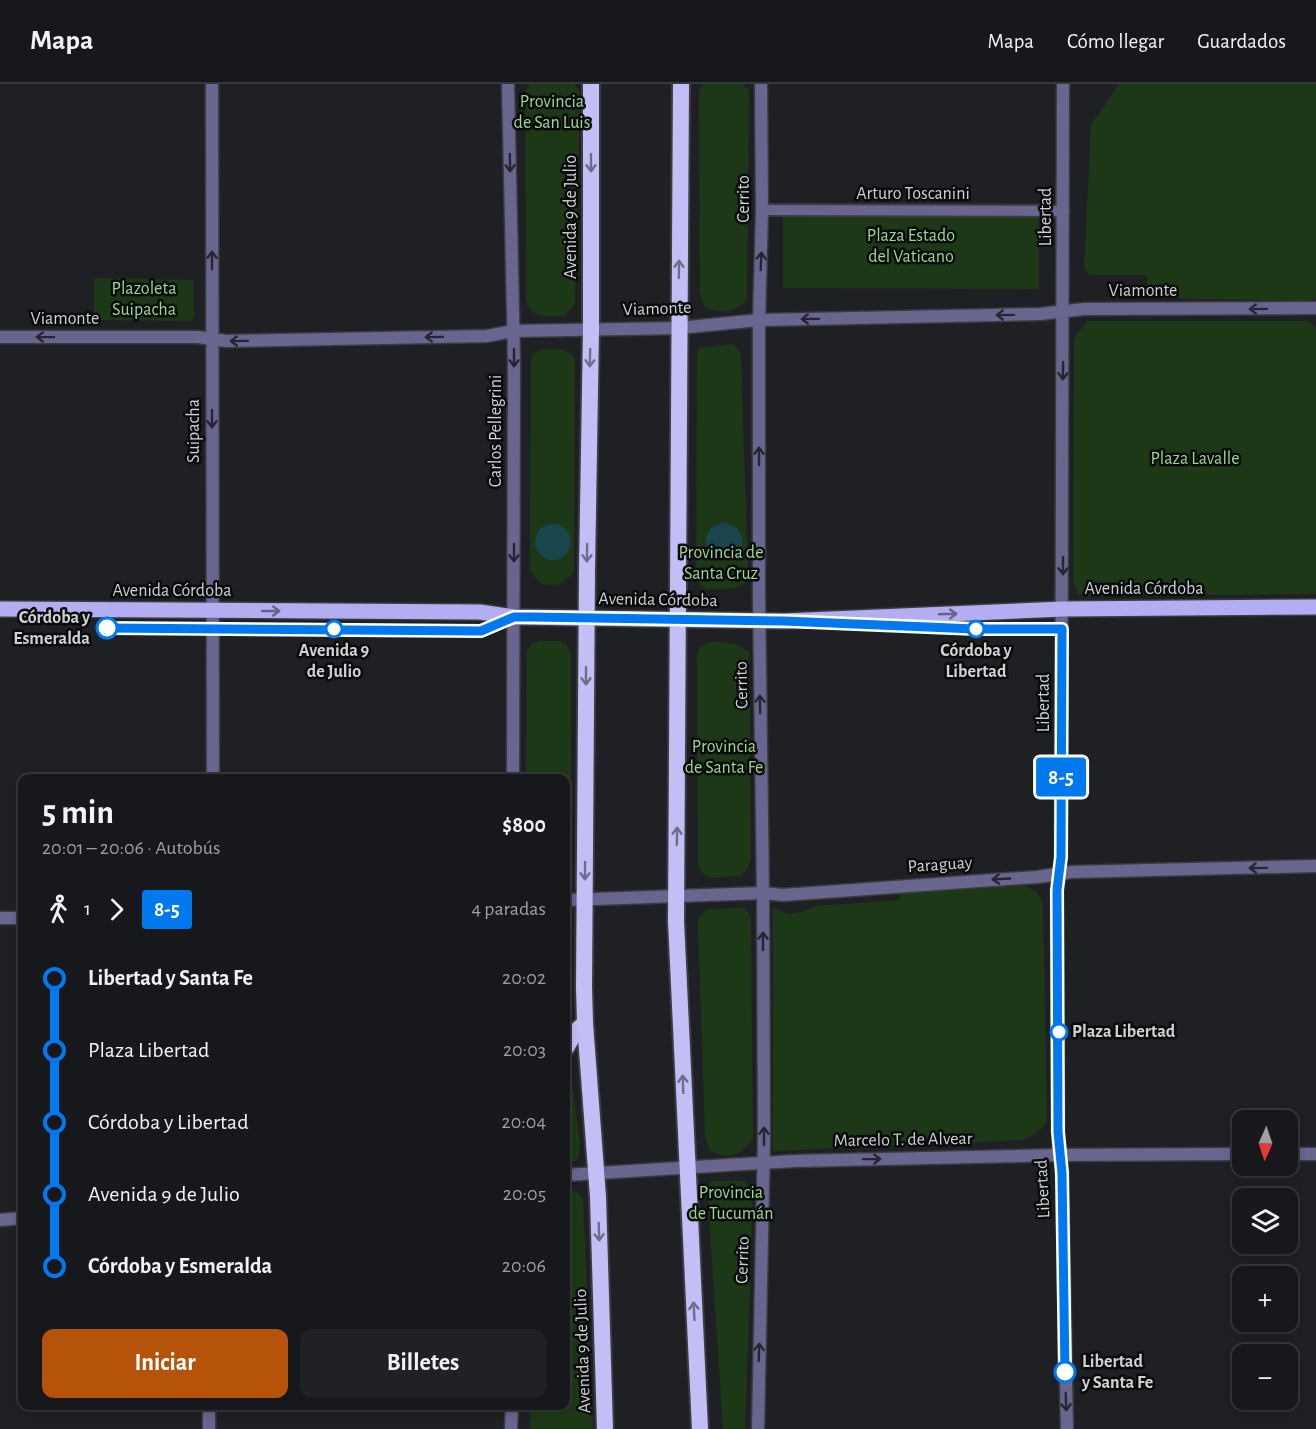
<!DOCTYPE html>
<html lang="es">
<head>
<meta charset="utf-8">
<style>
  :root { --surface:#17181b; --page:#202124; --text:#f1f3f6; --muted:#9ea0a3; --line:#36373a; --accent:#b45309 }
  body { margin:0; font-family:"Alegreya Sans",sans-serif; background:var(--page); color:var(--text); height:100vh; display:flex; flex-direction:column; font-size:22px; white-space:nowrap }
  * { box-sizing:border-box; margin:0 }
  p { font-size:20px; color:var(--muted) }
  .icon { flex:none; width:33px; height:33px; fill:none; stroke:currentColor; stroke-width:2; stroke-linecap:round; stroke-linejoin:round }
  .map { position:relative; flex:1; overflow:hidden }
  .sheet { position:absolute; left:18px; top:690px; width:552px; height:636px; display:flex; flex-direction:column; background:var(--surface); border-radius:12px; box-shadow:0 3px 9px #0003,0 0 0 2px var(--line) }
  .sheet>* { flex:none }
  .badge { padding:0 12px; border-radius:4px; font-size:21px; line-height:39px }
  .needle { width:39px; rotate:183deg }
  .controls { position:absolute; left:1232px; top:1026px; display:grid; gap:12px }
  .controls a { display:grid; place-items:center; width:66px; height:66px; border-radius:12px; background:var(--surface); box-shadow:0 3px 9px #0003,0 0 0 2px var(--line); font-size:30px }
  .map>.badge { position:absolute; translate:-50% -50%; box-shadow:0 0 0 3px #fff }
  .legs { display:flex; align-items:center; gap:9px; height:66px; padding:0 24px; font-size:20px }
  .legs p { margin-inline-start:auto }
  .head { display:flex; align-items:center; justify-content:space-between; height:102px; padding:0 24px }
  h1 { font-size:33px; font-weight:700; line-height:45px }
  .primary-button { display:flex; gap:12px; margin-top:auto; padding:12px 24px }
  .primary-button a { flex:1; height:69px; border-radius:12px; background:var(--accent); color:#fff; font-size:24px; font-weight:700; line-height:69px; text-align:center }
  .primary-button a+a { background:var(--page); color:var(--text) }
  ul { padding:0 24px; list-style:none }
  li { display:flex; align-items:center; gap:21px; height:72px; font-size:22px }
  li i { display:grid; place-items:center; width:9px; height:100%; margin:0 8px; background:currentColor }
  li i::after { content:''; width:15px; height:15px; margin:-8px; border:4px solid; border-radius:50%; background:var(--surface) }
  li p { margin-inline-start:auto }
  li:first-child i { background:linear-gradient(#0000 50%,currentColor 0) }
  li:last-child i { background:linear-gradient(currentColor 50%,#0000 0) }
  header { display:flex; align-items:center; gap:36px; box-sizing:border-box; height:84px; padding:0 30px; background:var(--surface); border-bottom:2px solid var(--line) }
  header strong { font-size:28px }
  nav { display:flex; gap:33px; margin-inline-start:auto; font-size:21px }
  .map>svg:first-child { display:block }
</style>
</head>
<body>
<header>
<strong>Mapa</strong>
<nav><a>Mapa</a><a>Cómo llegar</a><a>Guardados</a></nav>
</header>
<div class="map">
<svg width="1316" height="1345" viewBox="0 0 1316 1345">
  <rect width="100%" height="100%" fill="#1f2024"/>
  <g fill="#1c3816">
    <path d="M530 0H574L580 8 575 220 565 232C549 232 533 235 526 218L525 7Z"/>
    <path d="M704 0H743L749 7 747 214C738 228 721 230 705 223L700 209 699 7Z"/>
    <path d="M1119 0H1316V215L1305 217 1147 214V191H1089L1084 184 1091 41Z"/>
    <path d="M783 120 1039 121V205L783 204Z"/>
    <path d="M94 194 193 196 194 231 191 237 94 236Z"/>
    <path d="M1087 237H1307L1316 244V510L1088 512 1078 510 1073 496 1074 254Z"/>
    <path d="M733 260 739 267 741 275 748 489 744 501C731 506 717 506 703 504L698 498 696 489 697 270 700 264Z"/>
    <path d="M542 265C558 265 565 262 575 275L574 487C560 507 540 507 530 485L531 275 533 271Z"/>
    <path d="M539 557H560L567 561 571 571V782L568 795 566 797V694H526L527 566 532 560Z"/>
    <path d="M710 558C726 558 737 558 749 568L751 775 747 786 740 792 712 794 703 790 698 781 697 571 700 563Z"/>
    <path d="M1016 802C1031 802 1039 806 1043 821L1047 1036C1042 1046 1034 1052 1023 1056L773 1067V823L788 830 802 828 816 822 899 816 900 809Z"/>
    <path d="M743 824 749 829 751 837 753 1054C742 1071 728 1076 710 1067L705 1053 698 838 700 832 708 825Z"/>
    <path d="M571 991 580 1060 579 1072 576 1077H566V993Z"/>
    <path d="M712 1097H745L753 1108 745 1345H723L707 1101Z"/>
    <path d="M566 1107H576L583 1115 593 1345H530L531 1322H566Z"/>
  </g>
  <g fill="#18464c">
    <circle cx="724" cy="457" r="18"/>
    <circle cx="553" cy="458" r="18"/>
  </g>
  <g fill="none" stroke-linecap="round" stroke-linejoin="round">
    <g stroke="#3b3c40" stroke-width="14">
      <path id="pedestrian" d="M762 126 1064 127"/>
    </g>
    <g stroke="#3b3c40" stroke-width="15">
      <g id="minor">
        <path d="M212 0 213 694"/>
        <path d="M1063 0 1061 773 1057 806 1058 1048 1062 1089 1067 1345"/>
        <path d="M0 253H198L226 257 487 252 513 247 679 244 759 236 1040 230 1084 225 1316 224"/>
        <path d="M566 816 763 809 783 811 1037 793 1071 788 1316 782"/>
        <path d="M0 834H22"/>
        <path d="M1287 1070H1316"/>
        <path d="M566 1091 794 1077 1059 1071 1242 1070"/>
        <path d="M0 1136 22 1134"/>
        <path d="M209 1345V1322"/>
      </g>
    </g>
    <g stroke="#3b3c40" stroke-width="15">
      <g id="tertiary">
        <path d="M508 0 514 275 513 694"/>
        <path d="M511 1345 512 1322"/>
        <path d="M758 1345 764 1054 763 809 759 512V236L762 126 761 0"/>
      </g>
    </g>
    <g stroke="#3b3c40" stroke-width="18">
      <path id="primary" d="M0 525 480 528 514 533 784 537 1063 525 1316 523"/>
    </g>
    <g stroke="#3b3c40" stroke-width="20">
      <g id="trunk">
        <path d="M591 0V246L587 487 584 903 585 939 598 1113 605 1345"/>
        <path d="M681 0 676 837 700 1345"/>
        <path d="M566 964 576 947 585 939"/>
      </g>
    </g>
    <use href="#pedestrian" stroke="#68658e" stroke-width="10"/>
    <use href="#minor" stroke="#68658e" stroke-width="12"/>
    <use href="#tertiary" stroke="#68658e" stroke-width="12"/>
    <use href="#primary" stroke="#b3adf2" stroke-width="15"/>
    <use href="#trunk" stroke="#c2bef6" stroke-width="16"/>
  </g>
  <defs><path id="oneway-shaft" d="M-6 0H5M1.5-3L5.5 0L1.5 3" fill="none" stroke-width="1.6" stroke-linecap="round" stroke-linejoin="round" transform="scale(1.5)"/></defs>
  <g stroke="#262532">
    <use href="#oneway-shaft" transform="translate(510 79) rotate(89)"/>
    <use href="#oneway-shaft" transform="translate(212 176) rotate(-90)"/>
    <use href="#oneway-shaft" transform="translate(761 177) rotate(-88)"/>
    <use href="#oneway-shaft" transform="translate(1258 225) rotate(179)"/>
    <use href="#oneway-shaft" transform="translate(1005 231) rotate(179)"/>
    <use href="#oneway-shaft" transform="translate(810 235) rotate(179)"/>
    <use href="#oneway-shaft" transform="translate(45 253) rotate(-179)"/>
    <use href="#oneway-shaft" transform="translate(434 253) rotate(179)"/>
    <use href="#oneway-shaft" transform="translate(239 257) rotate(179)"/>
    <use href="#oneway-shaft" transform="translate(514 274) rotate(90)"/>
    <use href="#oneway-shaft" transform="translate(1063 287) rotate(91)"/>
    <use href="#oneway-shaft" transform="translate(212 335) rotate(90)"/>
    <use href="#oneway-shaft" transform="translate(759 372) rotate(-90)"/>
    <use href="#oneway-shaft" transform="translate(514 469) rotate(90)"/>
    <use href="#oneway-shaft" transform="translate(1063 482) rotate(90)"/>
    <use href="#oneway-shaft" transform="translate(760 620) rotate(-91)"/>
    <use href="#oneway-shaft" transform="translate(1258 784) rotate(179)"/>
    <use href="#oneway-shaft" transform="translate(1001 795) rotate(177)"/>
    <use href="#oneway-shaft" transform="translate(763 857) rotate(-90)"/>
    <use href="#oneway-shaft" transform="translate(764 1052) rotate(-90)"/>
    <use href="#oneway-shaft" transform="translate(872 1075) rotate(-1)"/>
    <use href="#oneway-shaft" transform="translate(759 1268) rotate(-88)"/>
    <use href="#oneway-shaft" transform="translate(1066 1318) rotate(88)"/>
  </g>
  <g stroke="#6f6d8c">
    <use href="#oneway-shaft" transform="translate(591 79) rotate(90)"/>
    <use href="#oneway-shaft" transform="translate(679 185) rotate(-89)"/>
    <use href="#oneway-shaft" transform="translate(590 274) rotate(91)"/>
    <use href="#oneway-shaft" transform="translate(587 469) rotate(91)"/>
    <use href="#oneway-shaft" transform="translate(586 592) rotate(90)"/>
    <use href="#oneway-shaft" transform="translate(677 752) rotate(-89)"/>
    <use href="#oneway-shaft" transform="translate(585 787) rotate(91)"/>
    <use href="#oneway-shaft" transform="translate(683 1000) rotate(-92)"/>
    <use href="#oneway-shaft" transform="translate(599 1148) rotate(88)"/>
    <use href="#oneway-shaft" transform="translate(694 1227) rotate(-93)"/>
  </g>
  <g stroke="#66648a">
    <use href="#oneway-shaft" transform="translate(271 527)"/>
    <use href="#oneway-shaft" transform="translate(948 530) rotate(-2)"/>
  </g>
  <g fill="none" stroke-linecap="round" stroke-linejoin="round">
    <g stroke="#fff" stroke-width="14">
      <path id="line-1" d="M107 544 481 547 514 533H532L784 537 975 545H1062L1061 773 1057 806 1058 1048 1062 1089 1065 1288"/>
    </g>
    <use href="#line-1" stroke="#0079ef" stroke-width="9"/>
  </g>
  <g fill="#fff" stroke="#0079ef" stroke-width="3">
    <circle cx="107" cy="544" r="10"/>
    <circle cx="334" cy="545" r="8"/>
    <circle cx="976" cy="545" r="8"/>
    <circle cx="1059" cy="948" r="8"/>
    <circle cx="1065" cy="1288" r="10"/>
  </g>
  <g text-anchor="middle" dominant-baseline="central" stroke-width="5" stroke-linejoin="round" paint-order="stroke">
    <g font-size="18" fill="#9dd790" stroke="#090a0b">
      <text x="552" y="18">Provincia<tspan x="552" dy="21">de San Luis</tspan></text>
      <text x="911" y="152">Plaza Estado<tspan x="911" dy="21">del Vaticano</tspan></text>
      <text x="144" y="205">Plazoleta<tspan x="144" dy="21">Suipacha</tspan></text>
      <text x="1195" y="375">Plaza Lavalle</text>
      <text x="721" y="469">Provincia de<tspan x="721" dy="21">Santa Cruz</tspan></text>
      <text x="724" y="663">Provincia<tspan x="724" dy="21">de Santa Fe</tspan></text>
      <text x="731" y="1109">Provincia<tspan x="731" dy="21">de Tucumán</tspan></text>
    </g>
    <g font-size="18" fill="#d0d1d4" stroke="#090a0b">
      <text x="913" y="110">Arturo Toscanini</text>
      <text transform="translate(744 115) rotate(-90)">Cerrito</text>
      <text transform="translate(571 133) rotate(-90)">Avenida 9 de Julio</text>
      <text transform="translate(1046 133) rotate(-90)">Libertad</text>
      <text x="1143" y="207">Viamonte</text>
      <text transform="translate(657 225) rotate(-2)">Viamonte</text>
      <text x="65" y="235">Viamonte</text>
      <text transform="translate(194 347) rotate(-90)">Suipacha</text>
      <text transform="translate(496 347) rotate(-90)">Carlos Pellegrini</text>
      <text x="1144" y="505">Avenida Córdoba</text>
      <text x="172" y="507">Avenida Córdoba</text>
      <text transform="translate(658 516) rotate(1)">Avenida Córdoba</text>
      <text transform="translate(742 601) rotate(-91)">Cerrito</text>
      <text transform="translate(1044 619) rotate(-90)">Libertad</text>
      <text transform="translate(940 781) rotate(-4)">Paraguay</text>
      <text transform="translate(903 1056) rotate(-1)">Marcelo T. de Alvear</text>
      <text transform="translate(1043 1105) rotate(-93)">Libertad</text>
      <text transform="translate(743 1176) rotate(-88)">Cerrito</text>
      <text transform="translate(583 1267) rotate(-92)">Avenida 9 de Julio</text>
    </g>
    <g font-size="18" font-weight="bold" fill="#d0d1d4" stroke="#090a0b">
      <text x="90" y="534" text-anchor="end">Córdoba y<tspan x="90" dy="21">Esmeralda</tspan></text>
      <text x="334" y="567">Avenida 9<tspan x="334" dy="21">de Julio</tspan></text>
      <text x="976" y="567">Córdoba y<tspan x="976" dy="21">Libertad</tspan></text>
      <text x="1072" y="948" text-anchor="start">Plaza Libertad</text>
      <text x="1082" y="1278" text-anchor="start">Libertad<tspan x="1082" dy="21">y Santa Fe</tspan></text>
    </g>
  </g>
</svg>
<div class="controls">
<a><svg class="needle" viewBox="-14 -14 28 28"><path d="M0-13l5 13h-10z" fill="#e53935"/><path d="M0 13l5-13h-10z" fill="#9ea0a3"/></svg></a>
<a><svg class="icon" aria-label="layers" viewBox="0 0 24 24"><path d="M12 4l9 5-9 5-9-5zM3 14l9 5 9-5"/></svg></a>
<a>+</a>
<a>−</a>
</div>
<b class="badge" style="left:1061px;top:693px;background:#0079ef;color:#fff">8-5</b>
<section class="sheet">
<div class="head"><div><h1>5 min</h1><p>20:01 – 20:06 · Autobús</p></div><b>$800</b></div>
<div class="legs"><svg class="icon" aria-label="walk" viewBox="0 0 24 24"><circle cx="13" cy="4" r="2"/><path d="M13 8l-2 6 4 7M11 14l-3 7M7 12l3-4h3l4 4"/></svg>1<svg class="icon" aria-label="forward" viewBox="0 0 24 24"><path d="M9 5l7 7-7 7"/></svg><b class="badge" style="background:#0079ef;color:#fff">8-5</b><p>4 paradas</p></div>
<ul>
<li><i style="color:#0079ef"></i><b>Libertad y Santa Fe</b><p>20:02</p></li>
<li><i style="color:#0079ef"></i><span>Plaza Libertad</span><p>20:03</p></li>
<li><i style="color:#0079ef"></i><span>Córdoba y Libertad</span><p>20:04</p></li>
<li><i style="color:#0079ef"></i><span>Avenida 9 de Julio</span><p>20:05</p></li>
<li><i style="color:#0079ef"></i><b>Córdoba y Esmeralda</b><p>20:06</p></li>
</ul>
<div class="primary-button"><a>Iniciar</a><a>Billetes</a></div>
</section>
</div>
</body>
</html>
